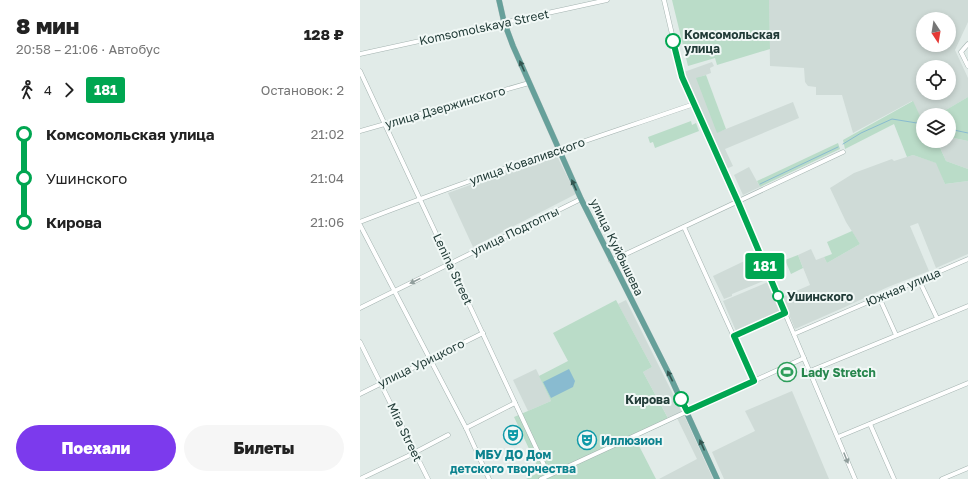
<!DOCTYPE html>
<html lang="ru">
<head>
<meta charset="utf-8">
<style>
  :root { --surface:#fff; --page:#f6f6f6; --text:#222; --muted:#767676; --accent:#7c3aed }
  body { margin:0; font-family:"Golos Text",sans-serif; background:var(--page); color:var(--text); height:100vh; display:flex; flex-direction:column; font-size:15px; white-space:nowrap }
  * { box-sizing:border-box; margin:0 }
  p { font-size:13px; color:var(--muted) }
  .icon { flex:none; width:22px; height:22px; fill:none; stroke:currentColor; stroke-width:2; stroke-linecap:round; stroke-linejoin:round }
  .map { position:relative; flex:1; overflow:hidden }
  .sheet { display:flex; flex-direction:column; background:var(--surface); width:360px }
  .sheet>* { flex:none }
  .badge { padding:0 8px; border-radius:3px; font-size:14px; line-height:26px }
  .needle { width:26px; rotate:168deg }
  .fabs { position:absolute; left:556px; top:12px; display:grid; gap:8px }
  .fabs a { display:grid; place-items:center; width:40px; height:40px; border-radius:50%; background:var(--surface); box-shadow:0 2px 6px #0003; font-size:20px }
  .map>.badge { position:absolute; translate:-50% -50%; box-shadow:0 0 0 2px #fff }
  .legs { display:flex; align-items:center; gap:6px; height:44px; padding:0 16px; font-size:13px }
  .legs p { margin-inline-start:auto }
  .headline { display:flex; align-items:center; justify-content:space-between; height:68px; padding:0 16px }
  h1 { font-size:22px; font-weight:800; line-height:30px }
  .button { display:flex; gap:8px; margin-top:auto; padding:8px 16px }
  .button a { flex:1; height:46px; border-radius:24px; background:var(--accent); color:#fff; font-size:16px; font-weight:800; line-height:46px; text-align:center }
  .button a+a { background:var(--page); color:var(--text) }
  ul { padding:0 16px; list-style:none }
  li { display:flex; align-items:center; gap:14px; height:44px; font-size:15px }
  li i { display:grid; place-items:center; width:6px; height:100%; margin:0 5px; background:currentColor }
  li i::after { content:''; width:10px; height:10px; margin:-5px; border:3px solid; border-radius:50%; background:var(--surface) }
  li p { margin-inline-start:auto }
  li:first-child i { background:linear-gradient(#0000 50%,currentColor 0) }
  li:last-child i { background:linear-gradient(currentColor 50%,#0000 0) }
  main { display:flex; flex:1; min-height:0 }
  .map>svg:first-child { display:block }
</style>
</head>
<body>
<main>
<section class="sheet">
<div class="headline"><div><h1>8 мин</h1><p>20:58 – 21:06 · Автобус</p></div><b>128 ₽</b></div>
<div class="legs"><svg class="icon" aria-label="walk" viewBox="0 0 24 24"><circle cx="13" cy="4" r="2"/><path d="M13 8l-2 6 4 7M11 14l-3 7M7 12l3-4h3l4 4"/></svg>4<svg class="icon" aria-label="forward" viewBox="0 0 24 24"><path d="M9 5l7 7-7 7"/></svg><b class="badge" style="background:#00a651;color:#fff">181</b><p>Остановок: 2</p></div>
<ul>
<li><i style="color:#00a651"></i><b>Комсомольская улица</b><p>21:02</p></li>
<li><i style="color:#00a651"></i><span>Ушинского</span><p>21:04</p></li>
<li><i style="color:#00a651"></i><b>Кирова</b><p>21:06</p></li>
</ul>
<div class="button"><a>Поехали</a><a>Билеты</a></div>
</section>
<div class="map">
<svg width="608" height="479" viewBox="0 0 608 479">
  <rect width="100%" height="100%" fill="#e1ebe8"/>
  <g fill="#cfdbd7" fill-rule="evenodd">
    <path d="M409 0H608V22L595 50 608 78V97L579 114 571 115 569 112 560 117 552 101 493 133 482 95H456V87L448 86 445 82 444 68 410 66ZM563 19H589V45H563ZM563 67H589V93H563Z"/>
    <path d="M352 62 354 66 350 68 351 73 340 77 361 131 433 102 439 118 365 149 373 166 366 169 324 72Z"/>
    <path d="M589 137 608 141V169L586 161 577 141H589Z"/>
    <path d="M196 154 216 194 113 247 88 193Z"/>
    <path d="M553 155 577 163 585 184 608 181V254L576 268 558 223 550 226 569 271 528 287 485 307 435 329 422 297 450 285 438 255 451 249 456 260 464 257 467 263 500 244 486 222 470 188 494 173 532 159 534 161Z"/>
    <path d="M389 167 400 187 383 195 374 175Z"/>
    <path d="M397 255 408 279 372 294V296L364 299 353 276Z"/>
    <path d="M408 282 421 312 376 331 363 301Z"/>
    <path d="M266 300 322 412 308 418 283 372 292 367 258 304Z"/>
    <path d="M176 369 191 401 168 411 153 380Z"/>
    <path d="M432 391 469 479H364L352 452 395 431 385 411Z"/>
    <path d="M324 415 343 457 353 479H299L337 459 317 418Z"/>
  </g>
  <g fill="#badcc8">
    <path d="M312 0H409L410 49 357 65 355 58 328 66Z"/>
    <path d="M346 75 366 129 357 133 336 78Z"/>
    <path d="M608 97V141L589 137V115H563V141H577L586 161 608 169V181L585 184 576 163 553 155 547 157 534 124 485 149 483 140 553 101 560 116 569 112 571 115 579 114Z"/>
    <path d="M331 121 332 125 336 123 339 131 295 148 293 142 290 143 288 137Z"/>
    <path d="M478 143 480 149 400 187 397 181Z"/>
    <path d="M492 231 500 244 467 263 464 257 472 254 467 242Z"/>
    <path d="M438 255 443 268 431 274 425 260Z"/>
    <path d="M256 300 292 367 283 372 310 422 275 438 296 479H166L180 472 154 417 191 401 179 376 208 361 193 333Z"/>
  </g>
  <path fill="#89bbd0" d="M209 369 215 381 213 387 191 398 183 382Z"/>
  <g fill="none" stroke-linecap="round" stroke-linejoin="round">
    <g stroke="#89bbd0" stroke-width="1">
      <path d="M589 129 608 133"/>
      <path d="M483 144 501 133 532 119 563 124"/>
      <path d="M400 184 478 147"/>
    </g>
    <g stroke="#a4b3b0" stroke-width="5">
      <g id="minor">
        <path d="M304 0 322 77 378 202 495 479"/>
        <path d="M608 44 601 52 608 66"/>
        <path d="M0 54 247 0"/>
        <path d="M0 71 185 467"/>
        <path d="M0 131 169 83"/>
        <path d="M0 222C110 179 223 142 334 104"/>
        <path d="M0 225 106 428 129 479"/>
        <path d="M324 227 394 381"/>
        <path d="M251 261 483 152"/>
        <path d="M559 280 577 318"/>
        <path d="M519 297 536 335"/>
        <path d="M0 308 221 199"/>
        <path d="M434 334 608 259"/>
        <path d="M374 336 425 313"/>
        <path d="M0 342 68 479"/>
        <path d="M450 371 608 306"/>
        <path d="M0 394 123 333"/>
        <path d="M510 424 534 479"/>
        <path d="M106 428 155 403"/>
        <path d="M478 437 608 383"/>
        <path d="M0 479 48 456 88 435"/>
        <path d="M181 479 326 412 444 358"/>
        <path d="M582 479 608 468"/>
      </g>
    </g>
    <g stroke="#c1c8c7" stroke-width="6">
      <path id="major" d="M139 0 144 22 153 46 221 199 310 376 357 479"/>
    </g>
    <use href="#minor" stroke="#fff" stroke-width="4"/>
    <use href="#major" stroke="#66a09a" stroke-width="5.5"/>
  </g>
  <defs><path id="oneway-solid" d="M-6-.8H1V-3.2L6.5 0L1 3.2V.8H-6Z"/></defs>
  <g fill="#335550">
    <use href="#oneway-solid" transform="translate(162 66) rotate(-114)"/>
    <use href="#oneway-solid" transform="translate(214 185) rotate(-114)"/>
    <use href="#oneway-solid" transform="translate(310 376) rotate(-116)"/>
    <use href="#oneway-solid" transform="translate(342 445) rotate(-114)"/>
  </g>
  <g fill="#909e9c">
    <use href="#oneway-solid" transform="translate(55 281) rotate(154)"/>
    <use href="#oneway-solid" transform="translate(486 458) rotate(68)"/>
  </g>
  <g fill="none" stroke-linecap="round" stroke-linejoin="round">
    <g stroke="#fff" stroke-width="9">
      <path id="line-1" d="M313 41 322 77 378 202 425 313 374 336 394 381 327 411 321 399"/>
    </g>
    <use href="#line-1" stroke="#00a651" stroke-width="6"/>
  </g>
  <defs>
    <g id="stadium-ring" transform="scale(1)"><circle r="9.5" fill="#f1f8f6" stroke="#2e9e5b" stroke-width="1.5"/><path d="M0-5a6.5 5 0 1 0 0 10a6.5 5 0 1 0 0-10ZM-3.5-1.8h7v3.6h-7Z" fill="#2e9e5b"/></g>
    <g id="theatre-ring" transform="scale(1)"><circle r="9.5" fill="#f1f8f6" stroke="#0f9aa8" stroke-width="1.5"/><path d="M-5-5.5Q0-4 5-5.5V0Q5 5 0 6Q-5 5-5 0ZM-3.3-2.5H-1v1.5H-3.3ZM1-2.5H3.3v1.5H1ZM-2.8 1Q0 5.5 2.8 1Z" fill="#0f9aa8"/></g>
  </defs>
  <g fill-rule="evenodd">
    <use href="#stadium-ring" x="427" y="372"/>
    <use href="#theatre-ring" x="153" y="435"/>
    <use href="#theatre-ring" x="227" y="440"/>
  </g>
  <g fill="#fff" stroke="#00a651" stroke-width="2">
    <circle cx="313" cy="41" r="7"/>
    <circle cx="418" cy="296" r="5"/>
    <circle cx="321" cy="399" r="7"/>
  </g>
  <g text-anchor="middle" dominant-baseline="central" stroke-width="4" stroke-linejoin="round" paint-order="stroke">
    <g font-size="12" fill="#223c38" stroke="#f1f8f6">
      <text transform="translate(124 27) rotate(-12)">Komsomolskaya Street</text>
      <text transform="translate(85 107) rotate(-16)">улица Дзержинского</text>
      <text transform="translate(167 161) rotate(-19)">улица Коваливского</text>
      <text transform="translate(155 231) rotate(-26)">улица Подтопты</text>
      <text transform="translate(257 247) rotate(64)">улица Куйбышева</text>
      <text transform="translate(93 269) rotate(65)">Lenina Street</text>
      <text transform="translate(543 287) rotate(-23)">Южная улица</text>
      <text transform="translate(61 363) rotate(-26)">улица Урицкого</text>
      <text transform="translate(45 432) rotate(64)">Mira Street</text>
    </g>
    <g font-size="12" font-weight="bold" fill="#223c38" stroke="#f1f8f6" text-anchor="start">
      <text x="324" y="34">Комсомольская<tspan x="324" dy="14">улица</tspan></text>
      <text x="427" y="296">Ушинского</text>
      <text x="310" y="399" text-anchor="end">Кирова</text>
    </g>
    <g font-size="12" font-weight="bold" fill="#27864d" stroke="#f1f8f6" text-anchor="start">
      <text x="441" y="372">Lady Stretch</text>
    </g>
    <g font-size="12" font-weight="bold" fill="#0d838f" stroke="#f1f8f6" text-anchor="start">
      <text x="241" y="440">Иллюзион</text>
      <text x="153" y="454" text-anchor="middle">МБУ ДО Дом<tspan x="153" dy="14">детского творчества</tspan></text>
    </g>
  </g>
</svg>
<div class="fabs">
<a><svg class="needle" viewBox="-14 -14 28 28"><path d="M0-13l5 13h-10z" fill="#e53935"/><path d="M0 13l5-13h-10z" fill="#767676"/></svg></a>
<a><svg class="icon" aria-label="locate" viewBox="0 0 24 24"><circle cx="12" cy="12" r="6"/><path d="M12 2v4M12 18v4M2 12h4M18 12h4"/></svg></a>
<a><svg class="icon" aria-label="layers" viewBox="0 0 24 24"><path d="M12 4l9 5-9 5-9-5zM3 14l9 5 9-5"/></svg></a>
</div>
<b class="badge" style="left:405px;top:266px;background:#00a651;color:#fff">181</b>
</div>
</main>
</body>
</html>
